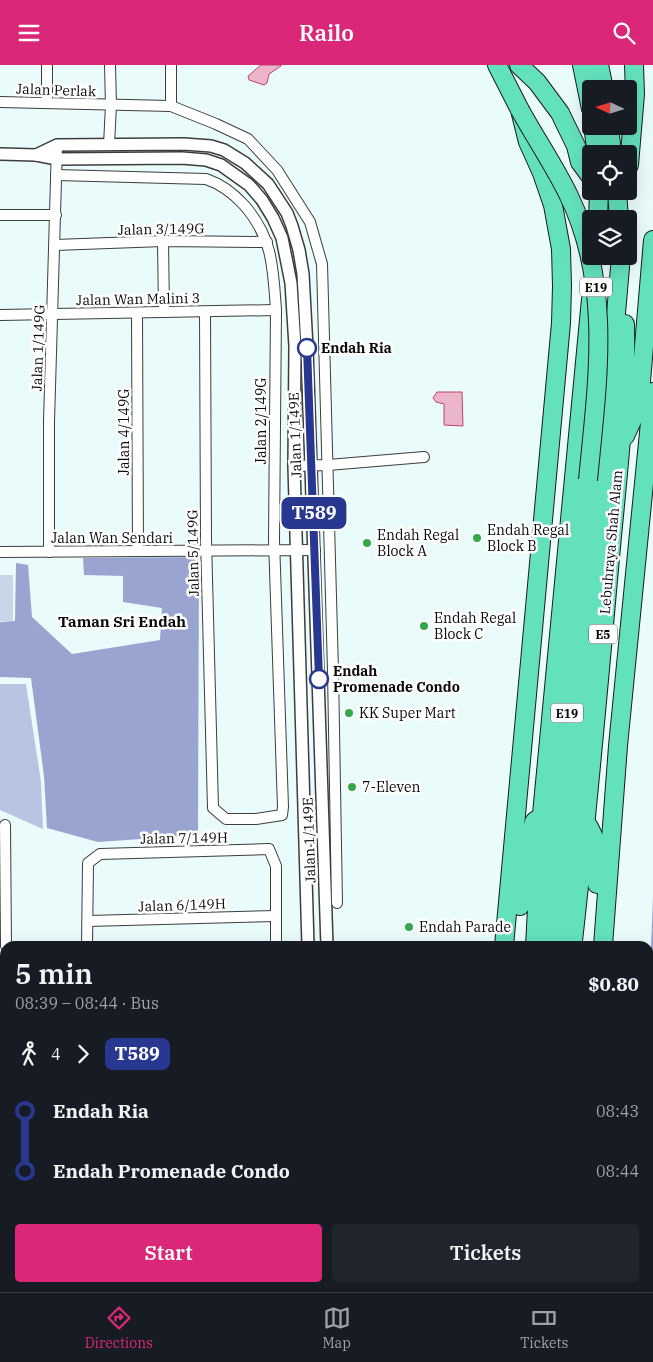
<!DOCTYPE html>
<html lang="en">
<head>
<meta charset="utf-8">
<style>
  :root { --surface:#171b24; --page:#20242c; --text:#f1f3f6; --muted:#9ea1a6; --line:#363941; --accent:#db2777 }
  body { margin:0; font-family:"IBM Plex Serif",serif; background:var(--page); color:var(--text); height:100vh; display:flex; flex-direction:column; font-size:19px; white-space:nowrap }
  * { box-sizing:border-box; margin:0 }
  p { font-size:16px; color:var(--muted) }
  .icon { flex:none; width:28px; height:28px; fill:none; stroke:currentColor; stroke-width:2; stroke-linecap:round; stroke-linejoin:round }
  .map { position:relative; flex:1; overflow:hidden }
  .panel { position:absolute; left:0px; top:876px; width:654px; height:351px; display:flex; flex-direction:column; background:var(--surface); border-radius:15px 15px 0 0; box-shadow:0 5px 20px #0002 }
  .panel>* { flex:none }
  .badge { padding:0 10px; border-radius:8px; font-size:18px; line-height:32px }
  .needle { width:32px; rotate:274deg }
  .buttons { position:absolute; left:582px; top:15px; display:grid; gap:10px }
  .buttons a { display:grid; place-items:center; width:55px; height:55px; border-radius:5px; background:var(--surface); box-shadow:0 5px 20px #0002; font-size:25px }
  .map>.badge { position:absolute; translate:-50% -50%; box-shadow:0 0 0 2px #fff }
  .legs { display:flex; align-items:center; gap:8px; height:55px; padding:0 15px; font-size:16px }
  .legs p { margin-inline-start:auto }
  .overview { display:flex; align-items:center; justify-content:space-between; height:85px; padding:0 15px }
  h1 { font-size:28px; font-weight:600; line-height:38px }
  .action { display:flex; gap:10px; margin-top:auto; padding:10px 15px }
  .action a { flex:1; height:58px; border-radius:5px; background:var(--accent); color:#fff; font-size:20px; font-weight:600; line-height:58px; text-align:center }
  .action a+a { background:var(--page); color:var(--text) }
  ul { padding:0 15px; list-style:none }
  li { display:flex; align-items:center; gap:18px; height:60px; font-size:19px }
  li i { display:grid; place-items:center; width:8px; height:100%; margin:0 6px; background:currentColor }
  li i::after { content:''; width:12px; height:12px; margin:-6px; border:4px solid; border-radius:50%; background:var(--surface) }
  li p { margin-inline-start:auto }
  li:first-child i { background:linear-gradient(#0000 50%,currentColor 0) }
  li:last-child i { background:linear-gradient(currentColor 50%,#0000 0) }
  header { display:flex; justify-content:space-between; align-items:center; height:65px; padding:0 15px; background:var(--accent); color:#fff; font-size:22px; font-weight:600 }
  .tabs { display:flex; justify-content:space-around; align-items:center; height:70px; border-top:1px solid var(--line); background:var(--surface); font-size:14px; color:var(--muted) }
  .tabs a { display:grid; justify-items:center; gap:2px }
  .tabs .current { color:var(--accent) }
  .map>svg:first-child { display:block }
</style>
</head>
<body>
<header><svg class="icon" aria-label="menu" viewBox="0 0 24 24"><path d="M4 6h16M4 12h16M4 18h16"/></svg>Railo<svg class="icon" aria-label="search" viewBox="0 0 24 24"><circle cx="10" cy="10" r="6"/><path d="M15 15l6 6"/></svg></header>
<div class="map">
<svg width="653" height="1227" viewBox="0 0 653 1227">
  <rect width="100%" height="100%" fill="#eafbfc"/>
  <path fill="#b9c3e2" d="M0 619H26L41 717 43 764 0 745Z"/>
  <g fill="#9aa4d0">
    <path d="M199 492 198 770 98 777 47 763 44 711 31 613 0 612V557L15 556 16 498 28 500 32 552 72 589 160 575 162 543 123 537V511L84 510 83 493Z"/>
    <path d="M653 832V1036L649 929Z"/>
  </g>
  <rect fill="#c9d6ea" x="0" y="510" width="13" height="46"/>
  <g fill="#edb5ca" stroke="#ba466e">
    <path d="M261 0H281V1L269 9 267 18 264 20 249 15 248 11Z"/>
    <path d="M437 327H462L463 361 444 360V339L436 337 433 333Z"/>
  </g>
  <g fill="none" stroke-linecap="round" stroke-linejoin="round">
    <g stroke="#3d3d3d" stroke-width="12">
      <g id="minor">
        <path d="M171 0V41"/>
        <path d="M0 37 171 41 216 59 248 74 277 105 310 157 322 199 333 606 337 838"/>
        <path d="M47 38V0"/>
        <path d="M109 80 111 40 110 0"/>
        <path d="M56 110 206 114C221 119 233 128 244 140 273 173 273 203 276 245L274 475 283 742 282 750 256 754H226L213 743 206 475 205 247"/>
        <path d="M0 150H56"/>
        <path d="M163 176 164 247"/>
        <path d="M55 180 163 176 267 177"/>
        <path d="M137 248 138 486"/>
        <path d="M0 250 276 245"/>
        <path d="M294 401 328 400 424 392"/>
        <path d="M0 487 315 485"/>
        <path d="M49 487V357L57 80"/>
        <path d="M5 760 6 881"/>
        <path d="M88 856 276 851"/>
        <path d="M87 881 88 798 100 789 269 784 276 801V881"/>
        <path d="M0 955 5 958"/>
        <path d="M0 1114 5 1117"/>
        <path d="M0 1220 11 1227"/>
        <path d="M127 1227V1222"/>
        <path d="M152 1227V1222"/>
      </g>
    </g>
    <g stroke="#3d3d3d" stroke-width="14">
      <g id="tertiary">
        <path d="M0 89 36 90 57 94 182 93 206 95 221 100 249 120 262 135 273 153 282 173 291 218 295 281 294 401 308 881"/>
        <path d="M36 90 57 80 184 79 211 81 224 85 245 98 268 119 287 148 292 161 299 185 303 209 307 283 327 881"/>
        <path d="M0 1027 5 1030"/>
        <path d="M0 1043 5 1046"/>
      </g>
    </g>
    <g stroke="#1b1b1b" stroke-width="20">
      <g id="motorway">
        <path d="M497 0 520 45 528 77 542 108 553 140 561 184 562 221 561 258 504 881"/>
        <path d="M519 0 537 17 560 48 576 81 580 97 591 112"/>
        <path d="M582 0 591 44"/>
        <path d="M599 0 604 24"/>
        <path d="M593 61 597 89"/>
        <path d="M609 61 612 89"/>
        <path d="M629 100 635 29 634 0"/>
        <path d="M617 126 619 154"/>
        <path d="M598 154 599 126"/>
        <path d="M625 371 639 340 653 175"/>
        <path d="M589 762 596 777 597 819"/>
        <path d="M520 841 525 787 534 757 536 755"/>
        <path d="M573 876C587 752 598 628 609 504 616 423 627 341 625 259"/>
        <path d="M535 881 542 749 591 234"/>
        <path d="M547 881 588 415"/>
        <path d="M561 881 621 191"/>
        <path d="M603 881 618 681 653 327"/>
        <path d="M649 1185H650"/>
        <path d="M649 1198H650"/>
        <path d="M470 1227V1222"/>
        <path d="M509 1227 510 1222"/>
        <path d="M530 1227 531 1222"/>
        <path d="M578 1227V1222"/>
        <path d="M590 1227 593 1222"/>
      </g>
    </g>
    <use href="#minor" stroke="#fff" stroke-width="10"/>
    <use href="#tertiary" stroke="#fff" stroke-width="11"/>
    <use href="#motorway" stroke="#63e1bd" stroke-width="18"/>
    <g stroke="#1b1b1b" stroke-width="20" stroke-linecap="butt">
      <path id="motorway-bridge" d="M520 45C536 74 555 102 569 131 613 222 597 319 588 415"/>
    </g>
    <use href="#motorway-bridge" stroke="#63e1bd" stroke-width="18"/>
  </g>
  <g fill="none" stroke-linecap="round" stroke-linejoin="round">
    <g stroke="#fff" stroke-width="11">
      <path id="line-1" d="M307 283 319 614"/>
    </g>
    <use href="#line-1" stroke="#283890" stroke-width="8"/>
  </g>
  <g fill="#fff" stroke="#283890" stroke-width="2.5">
    <circle cx="307" cy="283" r="9"/>
    <circle cx="319" cy="614" r="9"/>
  </g>
  <g fill="#35a74d" stroke="#fff" stroke-width="2">
    <circle cx="477" cy="473" r="5"/>
    <circle cx="367" cy="478" r="5"/>
    <circle cx="424" cy="561" r="5"/>
    <circle cx="349" cy="648" r="5"/>
    <circle cx="352" cy="722" r="5"/>
    <circle cx="409" cy="862" r="5"/>
  </g>
  <g text-anchor="middle" dominant-baseline="central" stroke-width="5" stroke-linejoin="round" paint-order="stroke">
    <g fill="#fff" stroke="#545454" stroke-width="1">
      <rect x="580" y="212.5" width="32" height="19" rx="4"/>
      <rect x="589" y="559.5" width="28" height="19" rx="4"/>
      <rect x="551" y="638.5" width="32" height="19" rx="4"/>
    </g>
    <g font-size="12" font-weight="bold" fill="#0a0a0a">
      <text x="596" y="222">E19</text>
      <text x="603" y="569">E5</text>
      <text x="567" y="648">E19</text>
    </g>
    <g font-size="14" fill="#0a0a0a" stroke="#fff">
      <text transform="translate(56 25) rotate(2)">Jalan Perlak</text>
      <text transform="translate(161 164) rotate(-1)">Jalan 3/149G</text>
      <text transform="translate(138 234) rotate(-1)">Jalan Wan Malini 3</text>
      <text transform="translate(38 283) rotate(-88)">Jalan 1/149G</text>
      <text transform="translate(261 356) rotate(-90)">Jalan 2/149G</text>
      <text transform="translate(124 367) rotate(-90)">Jalan 4/149G</text>
      <text transform="translate(295 370) rotate(-92)">Jalan 1/149E</text>
      <text x="112" y="473">Jalan Wan Sendari</text>
      <text transform="translate(611 477) rotate(-85)">Lebuhraya Shah Alam</text>
      <text transform="translate(193 488) rotate(-91)">Jalan 5/149G</text>
      <text transform="translate(184 773) rotate(-1)">Jalan 7/149H</text>
      <text transform="translate(309 775) rotate(-92)">Jalan 1/149E</text>
      <text transform="translate(182 840) rotate(-2)">Jalan 6/149H</text>
    </g>
    <g font-size="14" font-weight="bold" fill="#0a0a0a" stroke="#fff" text-anchor="start">
      <text x="321" y="283">Endah Ria</text>
      <text x="333" y="606">Endah<tspan x="333" dy="16">Promenade Condo</tspan></text>
    </g>
    <g font-size="14" fill="#0a0a0a" stroke="#fff" text-anchor="start">
      <text x="487" y="465">Endah Regal<tspan x="487" dy="16">Block B</tspan></text>
      <text x="377" y="470">Endah Regal<tspan x="377" dy="16">Block A</tspan></text>
      <text x="434" y="553">Endah Regal<tspan x="434" dy="16">Block C</tspan></text>
      <text x="359" y="648">KK Super Mart</text>
      <text x="362" y="722">7-Eleven</text>
      <text x="419" y="862">Endah Parade</text>
    </g>
    <g font-size="15" font-weight="bold" fill="#0a0a0a" stroke="#fff">
      <text x="122" y="556">Taman Sri Endah</text>
    </g>
  </g>
</svg>
<div class="buttons">
<a><svg class="needle" viewBox="-14 -14 28 28"><path d="M0-13l5 13h-10z" fill="#e53935"/><path d="M0 13l5-13h-10z" fill="#9ea1a6"/></svg></a>
<a><svg class="icon" aria-label="locate" viewBox="0 0 24 24"><circle cx="12" cy="12" r="6"/><path d="M12 2v4M12 18v4M2 12h4M18 12h4"/></svg></a>
<a><svg class="icon" aria-label="layers" viewBox="0 0 24 24"><path d="M12 4l9 5-9 5-9-5zM3 14l9 5 9-5"/></svg></a>
</div>
<b class="badge" style="left:314px;top:448px;background:#283890;color:#fff">T589</b>
<section class="panel">
<div class="overview"><div><h1>5 min</h1><p>08:39 – 08:44 · Bus</p></div><b>$0.80</b></div>
<div class="legs"><svg class="icon" aria-label="walk" viewBox="0 0 24 24"><circle cx="13" cy="4" r="2"/><path d="M13 8l-2 6 4 7M11 14l-3 7M7 12l3-4h3l4 4"/></svg>4<svg class="icon" aria-label="forward" viewBox="0 0 24 24"><path d="M9 5l7 7-7 7"/></svg><b class="badge" style="background:#283890;color:#fff">T589</b></div>
<ul>
<li><i style="color:#283890"></i><b>Endah Ria</b><p>08:43</p></li>
<li><i style="color:#283890"></i><b>Endah Promenade Condo</b><p>08:44</p></li>
</ul>
<div class="action"><a>Start</a><a>Tickets</a></div>
</section>
</div>
<nav class="tabs">
<a class="current"><svg class="icon" aria-label="directions" viewBox="0 0 24 24"><path d="M12 3l9 9-9 9-9-9zM9 14v-3h6M13 9l2 2-2 2"/></svg>Directions</a>
<a><svg class="icon" aria-label="map" viewBox="0 0 24 24"><path d="M3 6l6-2 6 2 6-2v14l-6 2-6-2-6 2zM9 4v14M15 6v14"/></svg>Map</a>
<a><svg class="icon" aria-label="tickets" viewBox="0 0 24 24"><path d="M3 7h18v10H3zM15 7v10"/></svg>Tickets</a>
</nav>
</body>
</html>
